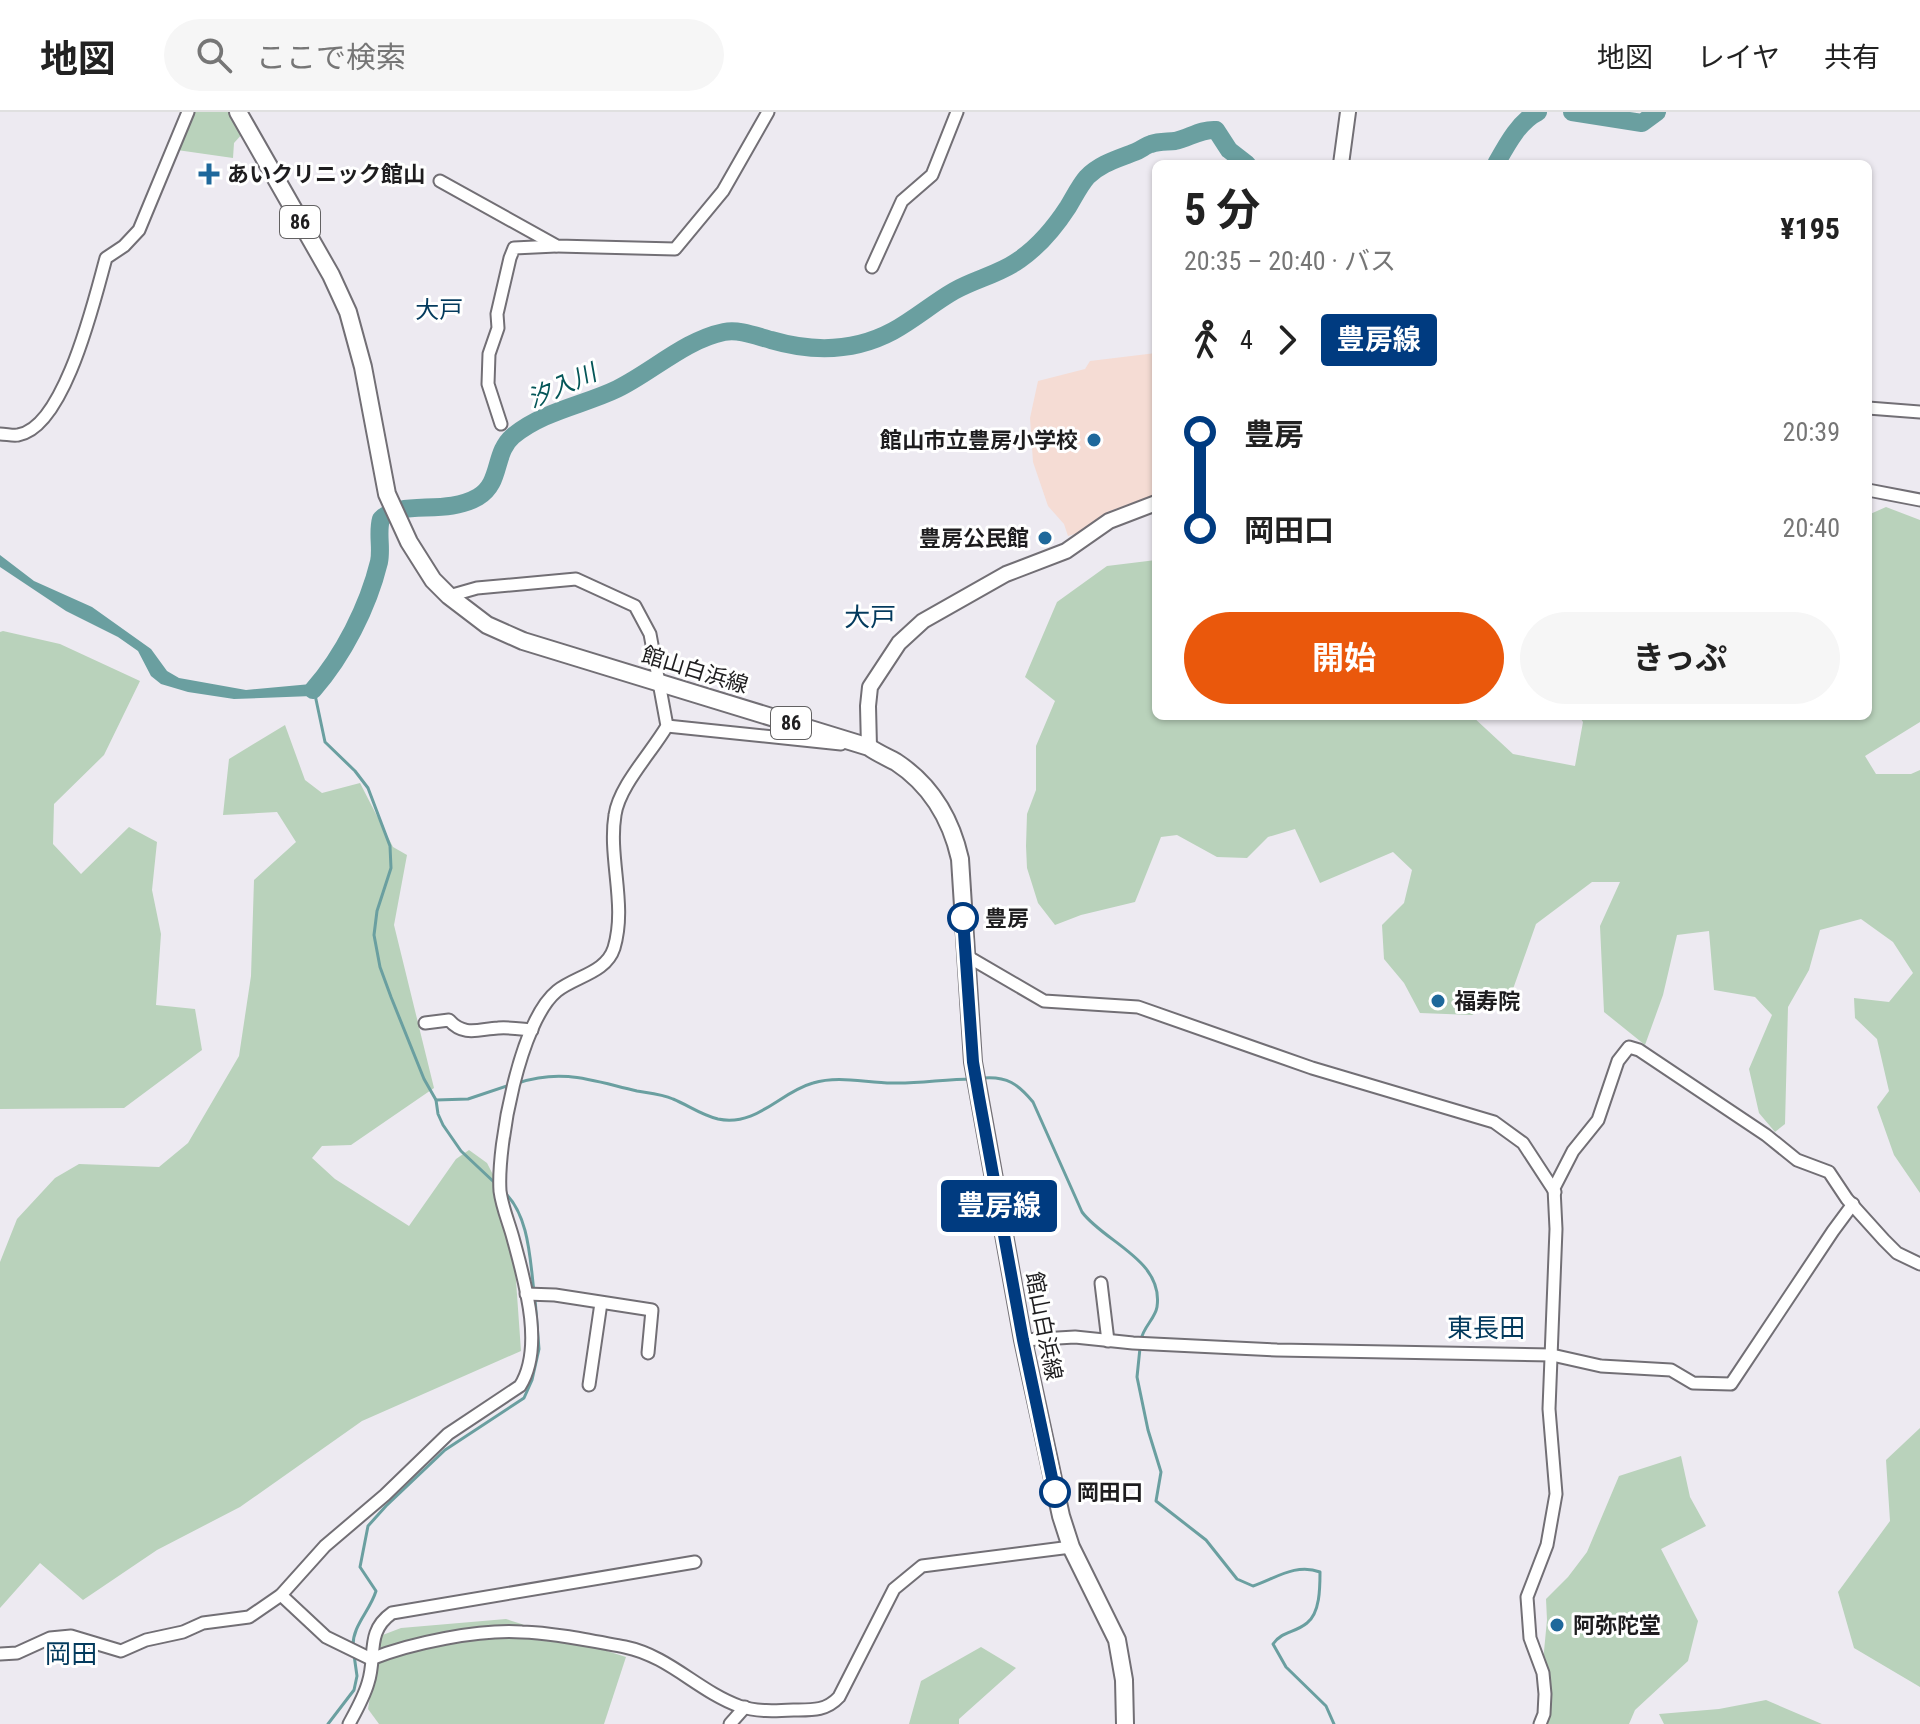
<!DOCTYPE html>
<html lang="ja">
<head>
<meta charset="utf-8">
<style>
  :root { --surface:#fff; --page:#f6f6f6; --text:#222; --muted:#767676; --line:#e0e0e0; --accent:#ea580c }
  body { margin:0; font-family:"Roboto Condensed","Noto Sans JP",sans-serif; background:var(--page); color:var(--text); height:100vh; display:flex; flex-direction:column; font-size:30px; white-space:nowrap }
  * { box-sizing:border-box; margin:0 }
  p { font-size:26px; color:var(--muted) }
  .icon { flex:none; width:44px; height:44px; fill:none; stroke:currentColor; stroke-width:2; stroke-linecap:round; stroke-linejoin:round }
  .map { position:relative; flex:1; overflow:hidden }
  .side { position:absolute; left:1152px; top:48px; width:720px; height:560px; display:flex; flex-direction:column; background:var(--surface); border-radius:12px; box-shadow:0 2px 6px #0004 }
  .side>* { flex:none }
  .badge { padding:0 16px; border-radius:6px; font-size:28px; line-height:52px }
  .map>.badge { position:absolute; translate:-50% -50%; box-shadow:0 0 0 4px #fff }
  .legs { display:flex; align-items:center; gap:12px; height:88px; padding:0 32px; font-size:26px }
  .legs p { margin-inline-start:auto }
  .summary { display:flex; align-items:center; justify-content:space-between; height:136px; padding:0 32px }
  h1 { font-size:44px; font-weight:700; line-height:60px }
  .button { display:flex; gap:16px; margin-top:auto; padding:16px 32px }
  .button a { flex:1; height:92px; border-radius:48px; background:var(--accent); color:#fff; font-size:32px; font-weight:700; line-height:92px; text-align:center }
  .button a+a { background:var(--page); color:var(--text) }
  ul { padding:0 32px; list-style:none }
  li { display:flex; align-items:center; gap:28px; height:96px; font-size:30px }
  li i { display:grid; place-items:center; width:12px; height:100%; margin:0 10px; background:currentColor }
  li i::after { content:''; width:20px; height:20px; margin:-10px; border:6px solid; border-radius:50%; background:var(--surface) }
  li p { margin-inline-start:auto }
  li:first-child i { background:linear-gradient(#0000 50%,currentColor 0) }
  li:last-child i { background:linear-gradient(currentColor 50%,#0000 0) }
  header { display:flex; align-items:center; gap:48px; box-sizing:border-box; height:112px; padding:0 40px; background:var(--surface); border-bottom:2px solid var(--line) }
  header strong { font-size:38px }
  nav { display:flex; gap:44px; margin-inline-start:auto; font-size:28px }
  .search { width:560px; height:72px; background:var(--page); display:flex; align-items:center; gap:20px; box-sizing:border-box; padding:0 28px; border-radius:44px; color:var(--muted); font-size:30px }
  .map>svg:first-child { display:block }
</style>
</head>
<body>
<header>
<strong>地図</strong>
<div class="search"><svg class="icon" aria-label="search" viewBox="0 0 24 24"><circle cx="10" cy="10" r="6"/><path d="M15 15l6 6"/></svg>ここで検索</div>
<nav><a>地図</a><a>レイヤ</a><a>共有</a></nav>
</header>
<div class="map">
<svg width="1920" height="1612" viewBox="0 0 1920 1612">
  <rect width="100%" height="100%" fill="#edeaf1"/>
  <path fill="#f5dcd4" d="M1156 241V383L1107 400 1086 419 1068 424 1064 412 1048 394 1033 350 1030 306 1038 269 1085 257 1090 249Z"/>
  <g fill="#b9d2bb">
    <path d="M193 0H231L243 21 234 31 233 46 177 38Z"/>
    <path d="M1886 395 1920 408V610L1865 644 1876 662H1911L1920 658V1081L1894 1043 1877 995 1889 979 1877 927 1855 906 1854 886 1889 890 1913 861 1893 830 1861 807 1820 818 1809 858 1788 895 1785 1012 1775 1020 1759 1001 1749 957 1772 903 1755 885 1714 878 1709 819 1677 823 1663 883 1645 933 1604 900 1600 814 1620 770H1592L1536 812 1513 877 1472 903 1420 901 1404 871 1384 847 1382 813 1404 791 1412 758 1393 740 1320 771 1295 717 1268 725 1247 746 1217 745 1177 723 1161 725 1135 790 1081 803 1055 813 1038 791 1027 756 1026 734 1027 702 1036 678V634L1055 589 1025 565 1057 490 1107 454 1156 448V604H1472L1513 642 1575 654 1583 610 1579 604H1868V403Z"/>
    <path d="M3 519 60 532 140 569 104 643 54 692 53 732 81 762 129 715 157 730 152 778 161 822 156 893 195 897 202 938 124 996 0 997V520Z"/>
    <path d="M285 613 305 668 322 681 360 671 393 735 407 743 394 813 434 976 351 1033 322 1034 312 1046 335 1067 409 1114 456 1047 469 1038 487 1051 511 1098 521 1239 362 1309 240 1395 157 1438 83 1488 40 1451 0 1496V1150L17 1107 55 1066 79 1052 159 1055 188 1031 239 944 251 864 254 768 296 730 277 700 223 703 229 647Z"/>
    <path d="M1920 1316V1575L1854 1536 1838 1480 1890 1409 1886 1348Z"/>
    <path d="M1681 1344 1690 1385 1706 1414 1661 1437 1698 1509 1688 1549 1635 1598 1629 1612H1537L1547 1508 1546 1487 1568 1465 1587 1440 1619 1364Z"/>
    <path d="M506 1507 626 1545 604 1612H379L368 1597 380 1524 401 1516Z"/>
    <path d="M981 1535 1016 1556 959 1607V1612H909L921 1569Z"/>
    <path d="M1766 1588 1822 1612H1664L1659 1602 1719 1597Z"/>
  </g>
  <path fill="#6a9fa0" d="M0 443 34 469 92 495 151 537 167 559 179 566 246 578 311 572 327 559 325 568 312 584 234 587 188 580 161 572 151 564 138 539 118 525 66 499 0 455Z"/>
  <g fill="none" stroke-linecap="round" stroke-linejoin="round">
    <g stroke="#6a9fa0" stroke-width="3">
      <path d="M314 578 325 630 355 659 368 676 390 734 391 756 377 799 374 823 380 855 391 885 424 967 436 988 438 1002 443 1013 461 1039 495 1071"/>
      <path d="M983 966C1007 964 1018 972 1033 990L1082 1100C1104 1130 1164 1148 1157 1195 1155 1207 1143 1215 1141 1228"/>
      <path d="M518 971C563 956 593 969 637 979 649 981 662 982 673 987 688 993 701 1003 718 1007 757 1015 780 980 813 971 839 963 866 971 892 971 918 972 945 967 972 967"/>
      <path d="M436 988 468 987 510 973"/>
      <path d="M503 1079C529 1102 530 1147 534 1180"/>
      <path d="M1140 1236 1137 1265 1148 1318 1161 1360 1156 1389 1206 1428 1237 1467 1253 1474C1276 1466 1296 1451 1320 1460 1320 1476 1320 1501 1307 1511 1295 1521 1282 1519 1273 1532L1286 1555 1326 1594 1334 1612"/>
      <path d="M353 1535C352 1514 370 1499 376 1479L360 1455 368 1414 386 1394 445 1338 524 1286 532 1268 539 1237 535 1187"/>
      <path d="M328 1612 354 1578 357 1564 354 1543"/>
    </g>
    <g stroke="#6a9fa0" stroke-width="18">
      <path d="M1572 0 1642 11 1657 0"/>
      <path d="M1496 52C1506 34 1519 9 1538 0"/>
      <path d="M313 578C343 544 368 495 379 450 382 436 377 421 381 407 401 387 445 404 478 385 502 371 493 341 513 324 543 299 584 293 617 277 652 260 685 228 724 220 739 217 756 224 771 228 812 240 854 240 893 219 915 207 933 191 954 179 975 167 1000 162 1019 148 1038 135 1055 115 1068 95 1074 85 1080 73 1087 65 1101 51 1118 47 1135 40 1141 38 1146 33 1151 32 1159 29 1168 30 1175 29 1189 26 1201 17 1216 18L1229 38 1247 52"/>
    </g>
    <g stroke="#726f75" stroke-width="15">
      <g id="minor">
        <path d="M440 69 557 134 675 137 723 79 768 0"/>
        <path d="M872 155 902 89 932 63 957 0"/>
        <path d="M1868 296 1920 300"/>
        <path d="M501 312 488 272 489 242 498 216 497 202 510 146 514 136 556 134"/>
        <path d="M0 322C6 322 13 324 18 323 65 316 95 185 106 146L124 134 139 118 188 0"/>
        <path d="M1868 378 1920 388"/>
        <path d="M667 614 841 632"/>
        <path d="M965 843 1044 889 1138 895 1312 956 1494 1010 1523 1031 1555 1080"/>
        <path d="M425 911 449 908C464 925 479 917 498 916 509 915 521 917 532 918"/>
        <path d="M1101 1171 1108 1229"/>
        <path d="M526 1182 555 1183 652 1198 648 1241"/>
        <path d="M1023 1228 1075 1225 1133 1231 1277 1238 1552 1243 1601 1254 1671 1258 1693 1271 1731 1272 1833 1119 1853 1092"/>
        <path d="M589 1273 601 1191"/>
        <path d="M281 1483 326 1525 371 1547C411 1531 479 1517 522 1520 555 1521 592 1529 625 1535 669 1544 698 1579 739 1594 757 1600 775 1599 794 1598 812 1598 826 1599 839 1585L894 1477 922 1454 1071 1435"/>
        <path d="M0 1542 17 1541 50 1526 71 1524 121 1539 146 1528 183 1520 203 1511 249 1505 281 1483 325 1434 385 1383 448 1322 520 1274C545 1235 524 1167 513 1126 509 1111 502 1095 500 1079 497 1033 520 909 557 879 576 864 606 861 614 836 627 793 608 746 615 703 619 674 652 640 667 614L650 522 635 494 576 467 477 476 449 484"/>
        <path d="M349 1612C356 1599 364 1585 368 1571 377 1544 365 1520 392 1501L695 1450"/>
        <path d="M730 1612 745 1595"/>
        <path d="M1540 1612 1544 1602 1545 1582 1543 1561 1530 1526 1527 1485 1547 1433 1556 1382 1549 1297 1556 1117 1554 1076 1573 1039 1598 1008 1618 949 1629 935 1639 938 1766 1023 1797 1048 1829 1060 1847 1087 1884 1128 1897 1141 1920 1152"/>
      </g>
    </g>
    <g stroke="#726f75" stroke-width="18">
      <g id="tertiary">
        <path d="M1341 52 1348 0"/>
        <path d="M869 635 868 594 870 575 899 531 923 509 1006 462 1066 439 1109 409 1156 391"/>
      </g>
    </g>
    <g stroke="#726f75" stroke-width="20">
      <path id="primary" d="M238 0 331 163 348 200 363 255 387 382 409 430 433 468 449 484 487 513 523 529 869 635C877 641 887 645 896 650 931 673 951 707 960 747L973 950 1023 1228 1061 1404 1071 1435 1117 1528 1124 1568 1125 1612"/>
    </g>
    <use href="#minor" stroke="#fff" stroke-width="11"/>
    <use href="#tertiary" stroke="#fff" stroke-width="14"/>
    <use href="#primary" stroke="#fff" stroke-width="16"/>
  </g>
  <g fill="none" stroke-linecap="round" stroke-linejoin="round">
    <g stroke="#fff" stroke-width="18">
      <path id="line-1" d="M963 806 973 950 979 985 1023 1228 1055 1380"/>
    </g>
    <use href="#line-1" stroke="#003b80" stroke-width="12"/>
  </g>
  <g fill="#1e689b" stroke="#fff" stroke-width="3">
    <path d="M205 50h8v8h8v8h-8v8h-8v-8h-8v-8h8z"/>
    <circle cx="1094" cy="328" r="8"/>
    <circle cx="1045" cy="426" r="8"/>
    <circle cx="1438" cy="889" r="8"/>
    <circle cx="1557" cy="1513" r="8"/>
  </g>
  <g fill="#fff" stroke="#003b80" stroke-width="4">
    <circle cx="963" cy="806" r="14"/>
    <circle cx="1055" cy="1380" r="14"/>
  </g>
  <g text-anchor="middle" dominant-baseline="central" stroke-width="6" stroke-linejoin="round" paint-order="stroke">
    <g fill="#fff" stroke="#626162" stroke-width="2">
      <rect x="280" y="94" width="40" height="32" rx="6"/>
      <rect x="771" y="595" width="40" height="32" rx="6"/>
    </g>
    <g font-size="20" font-weight="bold" fill="#1e1d1f">
      <text x="300" y="110">86</text>
      <text x="791" y="611">86</text>
    </g>
    <g font-size="22" font-weight="bold" fill="#1e1d1f" stroke="#fff" text-anchor="start">
      <text x="227" y="62">あいクリニック館山</text>
      <text x="1078" y="328" text-anchor="end">館山市立豊房小学校</text>
      <text x="1029" y="426" text-anchor="end">豊房公民館</text>
      <text x="1454" y="889">福寿院</text>
      <text x="1573" y="1513">阿弥陀堂</text>
    </g>
    <g font-size="22" fill="#1e1d1f" stroke="#fff">
      <text transform="translate(695 558) rotate(17)">館山白浜線</text>
      <text transform="translate(1044 1214) rotate(79)">館山白浜線</text>
    </g>
    <g font-size="22" font-weight="bold" fill="#1e1d1f" stroke="#fff" text-anchor="start">
      <text x="985" y="806">豊房</text>
      <text x="1077" y="1380">岡田口</text>
    </g>
    <g font-size="24" fill="#033a5d" stroke="#fff">
      <text x="439" y="198">大戸</text>
    </g>
    <g font-size="24" font-style="italic" fill="#045658" stroke="#fff">
      <text transform="translate(562 274) rotate(-24)">汐入川</text>
    </g>
    <g font-size="26" fill="#033a5d" stroke="#fff">
      <text x="870" y="505">大戸</text>
      <text x="1486" y="1216">東長田</text>
      <text x="71" y="1542">岡田</text>
    </g>
  </g>
</svg>
<b class="badge" style="left:999px;top:1094px;background:#003b80;color:#fff">豊房線</b>
<section class="side">
<div class="summary"><div><h1>5 分</h1><p>20:35 – 20:40 · バス</p></div><b>¥195</b></div>
<div class="legs"><svg class="icon" aria-label="walk" viewBox="0 0 24 24"><circle cx="13" cy="4" r="2"/><path d="M13 8l-2 6 4 7M11 14l-3 7M7 12l3-4h3l4 4"/></svg>4<svg class="icon" aria-label="forward" viewBox="0 0 24 24"><path d="M9 5l7 7-7 7"/></svg><b class="badge" style="background:#003b80;color:#fff">豊房線</b></div>
<ul>
<li><i style="color:#003b80"></i><b>豊房</b><p>20:39</p></li>
<li><i style="color:#003b80"></i><b>岡田口</b><p>20:40</p></li>
</ul>
<div class="button"><a>開始</a><a>きっぷ</a></div>
</section>
</div>
</body>
</html>
